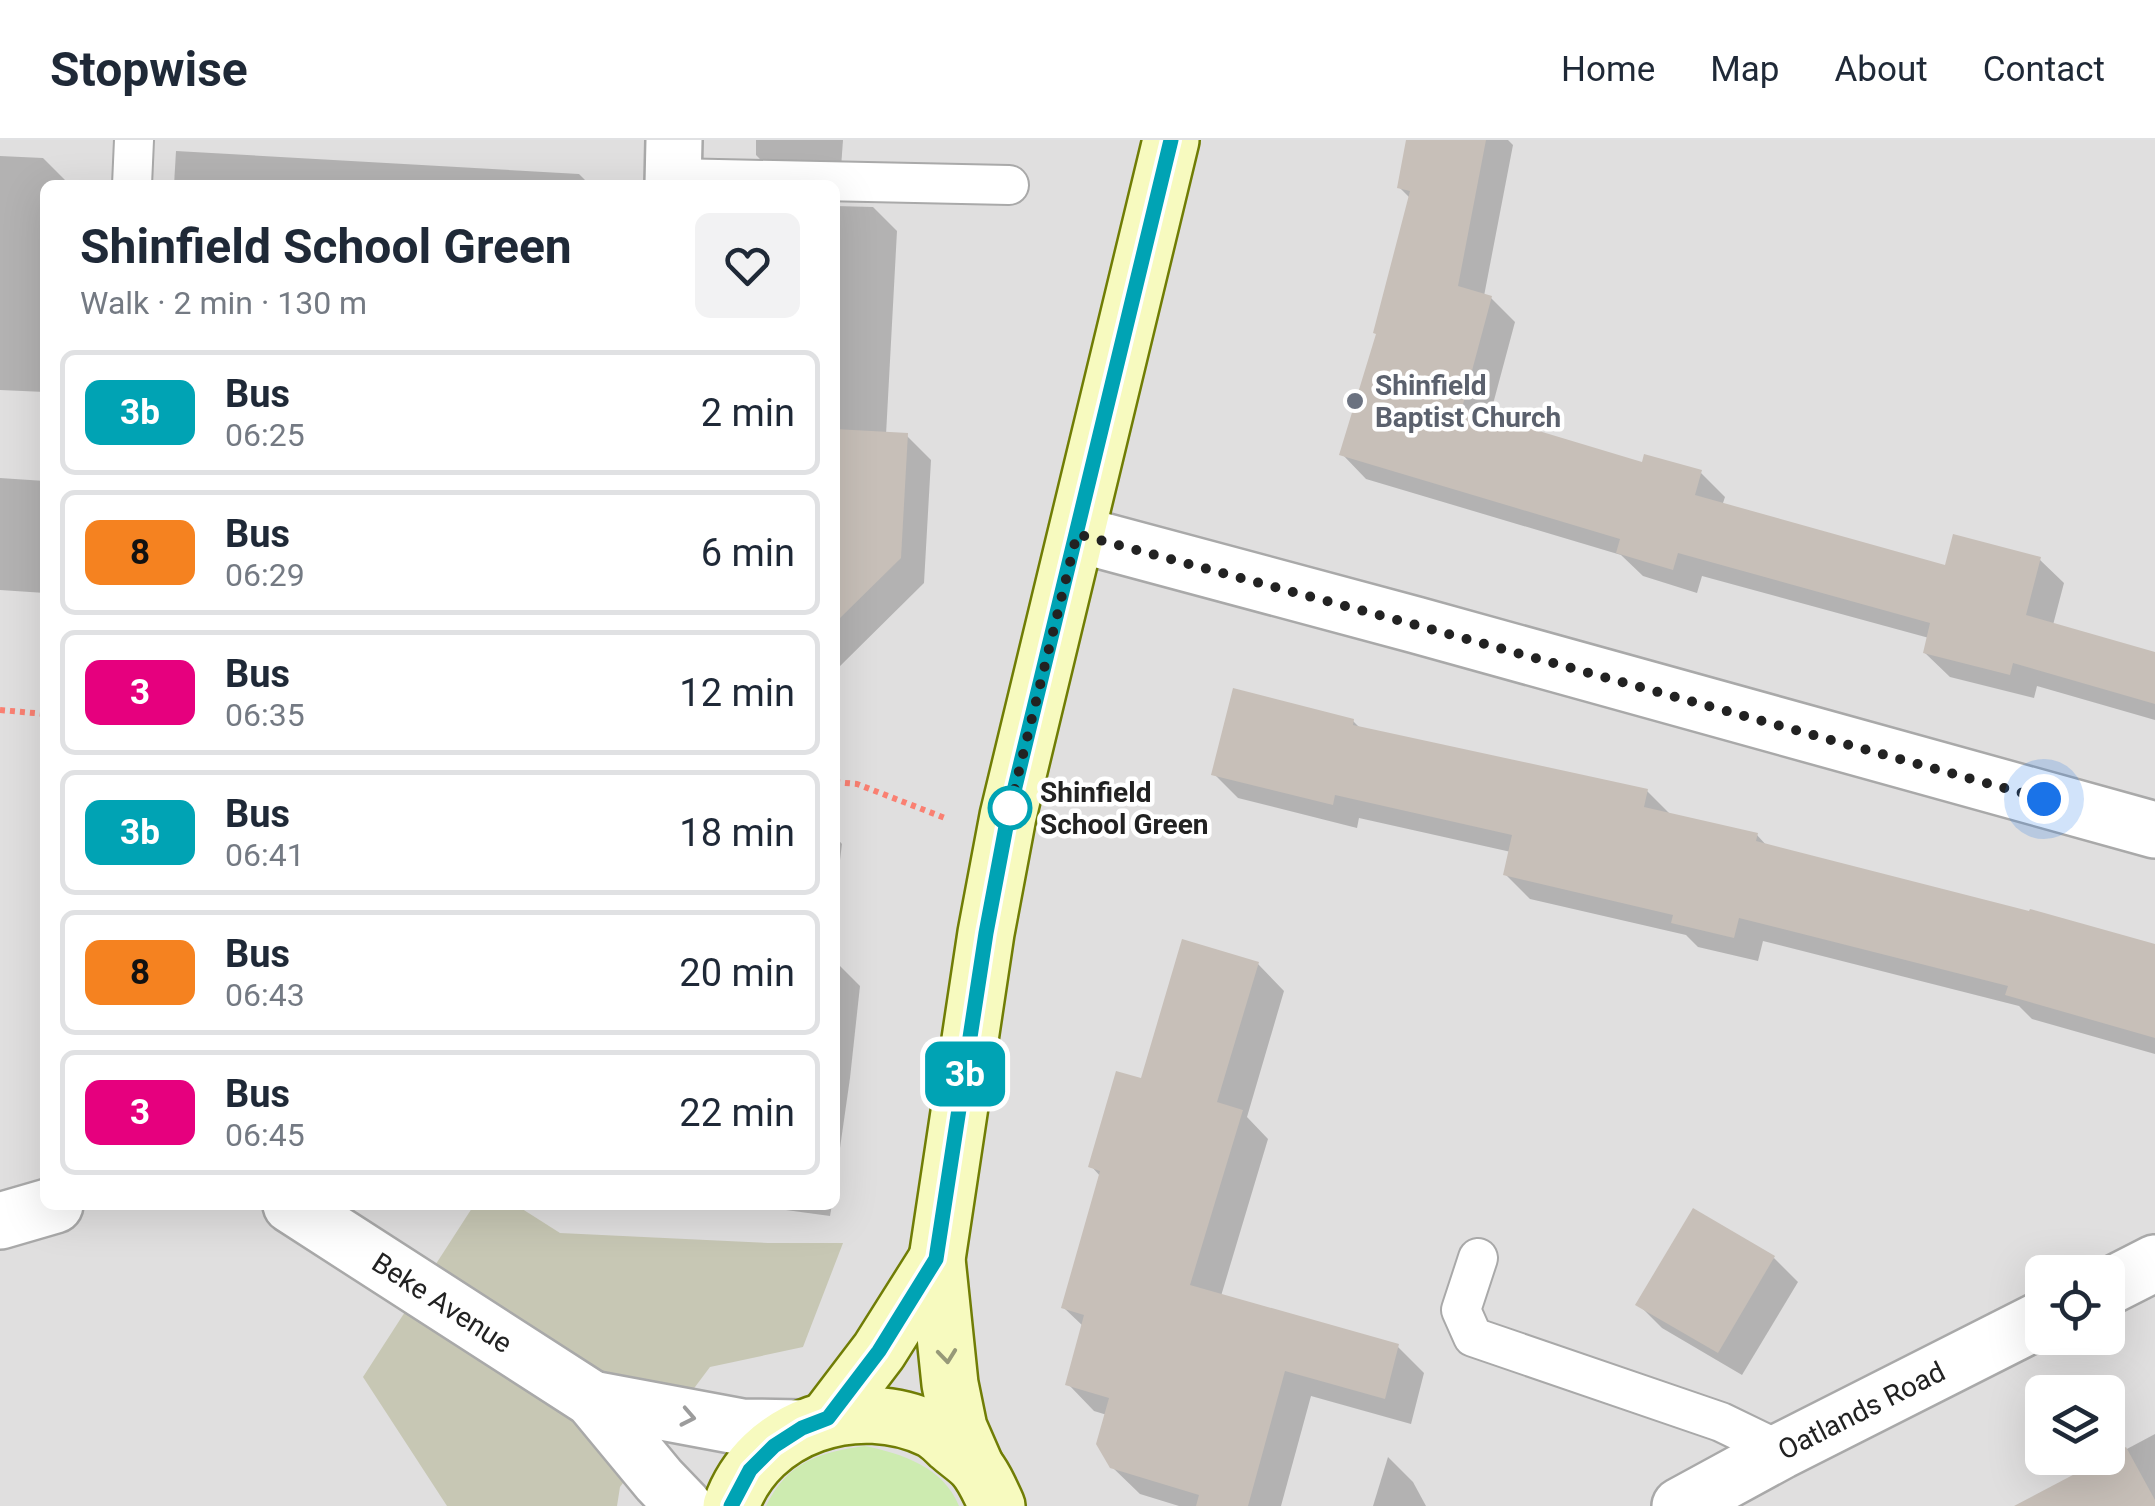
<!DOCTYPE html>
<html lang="en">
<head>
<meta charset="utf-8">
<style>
  :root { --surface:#fff; --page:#f2f2f3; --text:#1f2937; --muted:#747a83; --line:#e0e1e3 }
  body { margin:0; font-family:Roboto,sans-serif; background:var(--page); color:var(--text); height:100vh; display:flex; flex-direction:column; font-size:38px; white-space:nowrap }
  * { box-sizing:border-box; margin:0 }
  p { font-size:32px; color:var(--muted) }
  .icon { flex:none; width:55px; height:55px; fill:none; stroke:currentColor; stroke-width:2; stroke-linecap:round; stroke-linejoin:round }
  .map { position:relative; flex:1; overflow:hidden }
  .side { position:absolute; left:40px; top:40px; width:800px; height:1030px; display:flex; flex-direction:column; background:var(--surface); border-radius:15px; box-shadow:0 10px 40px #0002 }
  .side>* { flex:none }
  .badge { padding:0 20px; border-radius:15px; font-size:35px; line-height:65px }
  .tools { position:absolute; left:2025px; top:1115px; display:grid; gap:20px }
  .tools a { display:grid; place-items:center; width:100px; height:100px; border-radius:15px; background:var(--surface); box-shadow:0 10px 40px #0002; font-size:50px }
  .you { position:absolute; width:50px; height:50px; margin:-25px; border:8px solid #fff; border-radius:50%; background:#1a73e8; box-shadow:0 0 0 15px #1a73e833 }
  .map>.badge { position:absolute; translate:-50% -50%; box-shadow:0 0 0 5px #fff }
  .round { display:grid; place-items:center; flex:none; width:105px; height:105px; border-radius:15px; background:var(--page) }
  .overview { display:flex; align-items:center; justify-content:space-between; height:170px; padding:0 40px }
  h1 { font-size:48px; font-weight:700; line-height:75px }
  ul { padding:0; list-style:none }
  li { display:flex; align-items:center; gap:30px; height:125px; margin:0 20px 15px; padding:0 20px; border:5px solid var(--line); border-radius:15px }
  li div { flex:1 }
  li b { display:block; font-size:38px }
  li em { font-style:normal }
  li .badge { min-width:110px; font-weight:700; text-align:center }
  header { display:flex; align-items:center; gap:60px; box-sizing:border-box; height:140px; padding:0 50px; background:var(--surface); border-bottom:2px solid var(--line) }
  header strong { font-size:48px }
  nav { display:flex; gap:55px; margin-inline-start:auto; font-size:35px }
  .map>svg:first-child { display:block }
</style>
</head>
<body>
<header>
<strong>Stopwise</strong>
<nav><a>Home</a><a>Map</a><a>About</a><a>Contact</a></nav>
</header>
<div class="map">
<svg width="2155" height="1366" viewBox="0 0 2155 1366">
  <rect width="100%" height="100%" fill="#f2efe9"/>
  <path fill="#e0dfdf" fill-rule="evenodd" d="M0 0H2155V1366H0ZM45 45H835V1065H45ZM2042 1132H2108V1198H2042ZM2042 1252H2108V1318H2042Z"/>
  <path fill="#c7c7b4" d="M474 1065H516L560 1093 768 1103H843L803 1207 710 1227 620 1347 617 1366H447L363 1237Z"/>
  <path fill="#cdebb0" d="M865 1306C903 1314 943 1327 959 1366H766C787 1322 820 1312 865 1306Z"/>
  <g fill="#0003">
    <path d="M756 0H843L840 42 780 40 756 15Z"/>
    <path d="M1409 0H1508L1513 5 1484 156 1491 158 1515 182 1489 279 1644 325 1701 333 1725 357 1722 366 1947 428 2039 419 2064 443 2053 485 2155 515V580L2037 546 2034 558 1950 537 1925 513 1929 498 1702 436 1697 453 1643 436 1621 415 1366 339 1342 314 1378 195 1410 58 1399 47Z"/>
    <path d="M176 11 579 34 590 45H174Z"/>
    <path d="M0 16 43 18 67 42V45H45V252L0 250Z"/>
    <path d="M835 66 873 67 897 91 886 295 907 296 931 320 924 443 835 531Z"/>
    <path d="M0 338 45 341V453L0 450Z"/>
    <path d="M1353 581 1361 589 1647 651 1672 676 1757 695 1768 707 2155 807V914L2032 879 2019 866 1763 801 1758 821 1698 807 1686 795 1530 759 1505 734 1511 712 1359 678 1357 688 1238 658 1214 634Z"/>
    <path d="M835 696 842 704 835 760Z"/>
    <path d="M835 821 860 846 850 938 835 1043Z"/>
    <path d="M1258 824 1284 851 1247 977 1268 999 1221 1156 1398 1207 1424 1233 1411 1284 1311 1256 1281 1366H1179L1140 1354 1112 1327 1107 1275 1094 1271 1068 1244 1084 1187 1064 1168 1101 1037 1091 1026 1142 942Z"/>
    <path d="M750 1065H832L830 1076Z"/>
    <path d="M1774 1118 1798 1142 1742 1235 1662 1188 1638 1164Z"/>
    <path d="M2155 1294V1366H2027L2063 1343Z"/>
    <path d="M1388 1317 1413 1342 1426 1366H1373Z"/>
  </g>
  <g fill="#c7bfb8">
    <path d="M1406 0H1486L1458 146 1492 156 1462 268 1642 322 1644 314 1702 330 1695 355 1945 425 1953 394 2041 417 2026 475 2155 512V564L2013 523 2010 535 1923 513 1930 483 1678 413 1673 430 1616 413 1620 399 1339 315 1376 194 1373 193 1410 51 1397 48Z"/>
    <path d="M835 289 908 293 901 418 835 483Z"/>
    <path d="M1233 548 1354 579 1353 585 1648 649 1644 667 1758 693 1756 701 2029 771 2030 769 2155 804V898L2005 855 2008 846 1739 778 1734 798 1671 783 1673 775 1503 735 1512 695 1335 655 1333 665 1211 635Z"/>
    <path d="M1182 799 1259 822 1217 962 1243 970 1190 1145 1399 1204 1385 1259 1285 1231 1248 1366H1196L1199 1355 1110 1328 1096 1304 1109 1258 1065 1245 1084 1175 1061 1168 1100 1031 1088 1027 1116 931 1141 938Z"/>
    <path d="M1693 1068 1775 1116 1718 1213 1635 1165Z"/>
    <path d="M2126 1307 2155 1360V1366H2014Z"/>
  </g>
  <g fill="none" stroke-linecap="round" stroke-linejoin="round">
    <g stroke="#a9a9a9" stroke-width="42">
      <g id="service">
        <path d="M673 38 1009 45"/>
        <path d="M132 45 134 0"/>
        <path d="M1478 1118 1461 1170 1473 1197 1721 1282 1781 1311"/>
      </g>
    </g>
    <g stroke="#a9a9a9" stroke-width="60">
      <g id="minor">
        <path d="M673 45 674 0"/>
        <path d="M1077 394 1416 485 2155 690"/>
        <path id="s1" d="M291 1065 592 1259 659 1340 684 1366"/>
        <path d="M0 1081 55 1065"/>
        <path d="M2108 1147 2155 1123"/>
        <path d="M592 1259 742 1287 802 1288"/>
        <path id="s2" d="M1680 1366 1781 1311 2042 1179"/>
      </g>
    </g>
    <g stroke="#707d05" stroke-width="60">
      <g id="secondary">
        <path d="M828 1278 879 1211 937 1119"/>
        <path d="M976 1327 959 1288 950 1244 937 1119 986 793 1008 676 1171 0"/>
        <path d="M731 1366C759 1285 858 1254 932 1290 939 1294 945 1300 950 1305 958 1312 967 1318 974 1325 984 1336 991 1353 997 1366"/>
      </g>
    </g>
    <g stroke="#fa8072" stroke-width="6" stroke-dasharray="5 5" stroke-linecap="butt">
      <path d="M0 570 45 574"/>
      <path d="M835 642 857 644 945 678"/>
    </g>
    <use href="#service" stroke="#fff" stroke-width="38"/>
    <use href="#minor" stroke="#fff" stroke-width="55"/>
    <use href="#secondary" stroke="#f7fabf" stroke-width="55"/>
  </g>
  <defs><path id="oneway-chevron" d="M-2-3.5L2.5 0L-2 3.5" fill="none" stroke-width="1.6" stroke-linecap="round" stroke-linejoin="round" transform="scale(2.5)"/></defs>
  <use stroke="#979978" href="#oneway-chevron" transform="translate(947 1216) rotate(84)"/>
  <use stroke="#9c9c9c" href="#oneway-chevron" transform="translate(688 1277) rotate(11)"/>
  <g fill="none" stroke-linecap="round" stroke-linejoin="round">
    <g stroke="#fff" stroke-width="22">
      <path id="line" d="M731 1366 750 1330 774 1306 802 1288 828 1278 879 1211 936 1119 986 793 1008 676 1171 0"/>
    </g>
    <use href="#line" stroke="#00a3b4" stroke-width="15"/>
    <path stroke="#222" stroke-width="10" stroke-dasharray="0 18" d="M1010 668 1008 676 1077 394 1416 485 2044 659"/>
  </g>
  <circle fill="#6b7280" stroke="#fff" stroke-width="4" cx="1355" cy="261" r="10"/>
  <circle fill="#fff" stroke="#00a3b4" stroke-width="5" cx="1010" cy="668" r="20"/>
  <g text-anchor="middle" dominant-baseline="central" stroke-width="9" stroke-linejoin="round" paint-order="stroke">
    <g font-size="28" font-weight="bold" fill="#5b616d" stroke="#fff" text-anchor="start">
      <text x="1375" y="245">Shinfield<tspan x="1375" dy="32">Baptist Church</tspan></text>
    </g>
    <g font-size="28" font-weight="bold" fill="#222" stroke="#fff" text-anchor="start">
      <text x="1040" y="652">Shinfield<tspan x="1040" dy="32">School Green</tspan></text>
    </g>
    <g font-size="28" fill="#222" stroke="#fff">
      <text stroke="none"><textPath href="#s1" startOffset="180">Beke Avenue</textPath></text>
      <text stroke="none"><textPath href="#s2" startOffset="205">Oatlands Road</textPath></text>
    </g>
  </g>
</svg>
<div class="tools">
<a><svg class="icon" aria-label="locate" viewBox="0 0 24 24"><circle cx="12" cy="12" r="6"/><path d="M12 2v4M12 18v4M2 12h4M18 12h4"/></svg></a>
<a><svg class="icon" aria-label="layers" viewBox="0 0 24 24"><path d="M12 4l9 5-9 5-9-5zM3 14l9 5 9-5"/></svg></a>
</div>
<div class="you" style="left:2044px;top:659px"></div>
<b class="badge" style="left:965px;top:934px;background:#00a3b4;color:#fff">3b</b>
<section class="side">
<div class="overview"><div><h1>Shinfield School Green</h1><p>Walk · 2 min · 130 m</p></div><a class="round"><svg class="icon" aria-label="heart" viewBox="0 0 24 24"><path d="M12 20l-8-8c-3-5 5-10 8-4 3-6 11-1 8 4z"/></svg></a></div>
<ul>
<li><span class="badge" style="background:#00a3b4;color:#fff">3b</span><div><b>Bus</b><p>06:25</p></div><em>2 min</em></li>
<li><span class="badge" style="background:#f58220;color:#111">8</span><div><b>Bus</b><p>06:29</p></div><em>6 min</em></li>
<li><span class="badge" style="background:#e6007e;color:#fff">3</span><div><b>Bus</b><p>06:35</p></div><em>12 min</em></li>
<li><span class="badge" style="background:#00a3b4;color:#fff">3b</span><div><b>Bus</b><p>06:41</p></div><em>18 min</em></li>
<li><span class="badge" style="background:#f58220;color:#111">8</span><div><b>Bus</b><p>06:43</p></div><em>20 min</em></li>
<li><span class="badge" style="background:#e6007e;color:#fff">3</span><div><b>Bus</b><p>06:45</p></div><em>22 min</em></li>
</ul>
</section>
</div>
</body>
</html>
